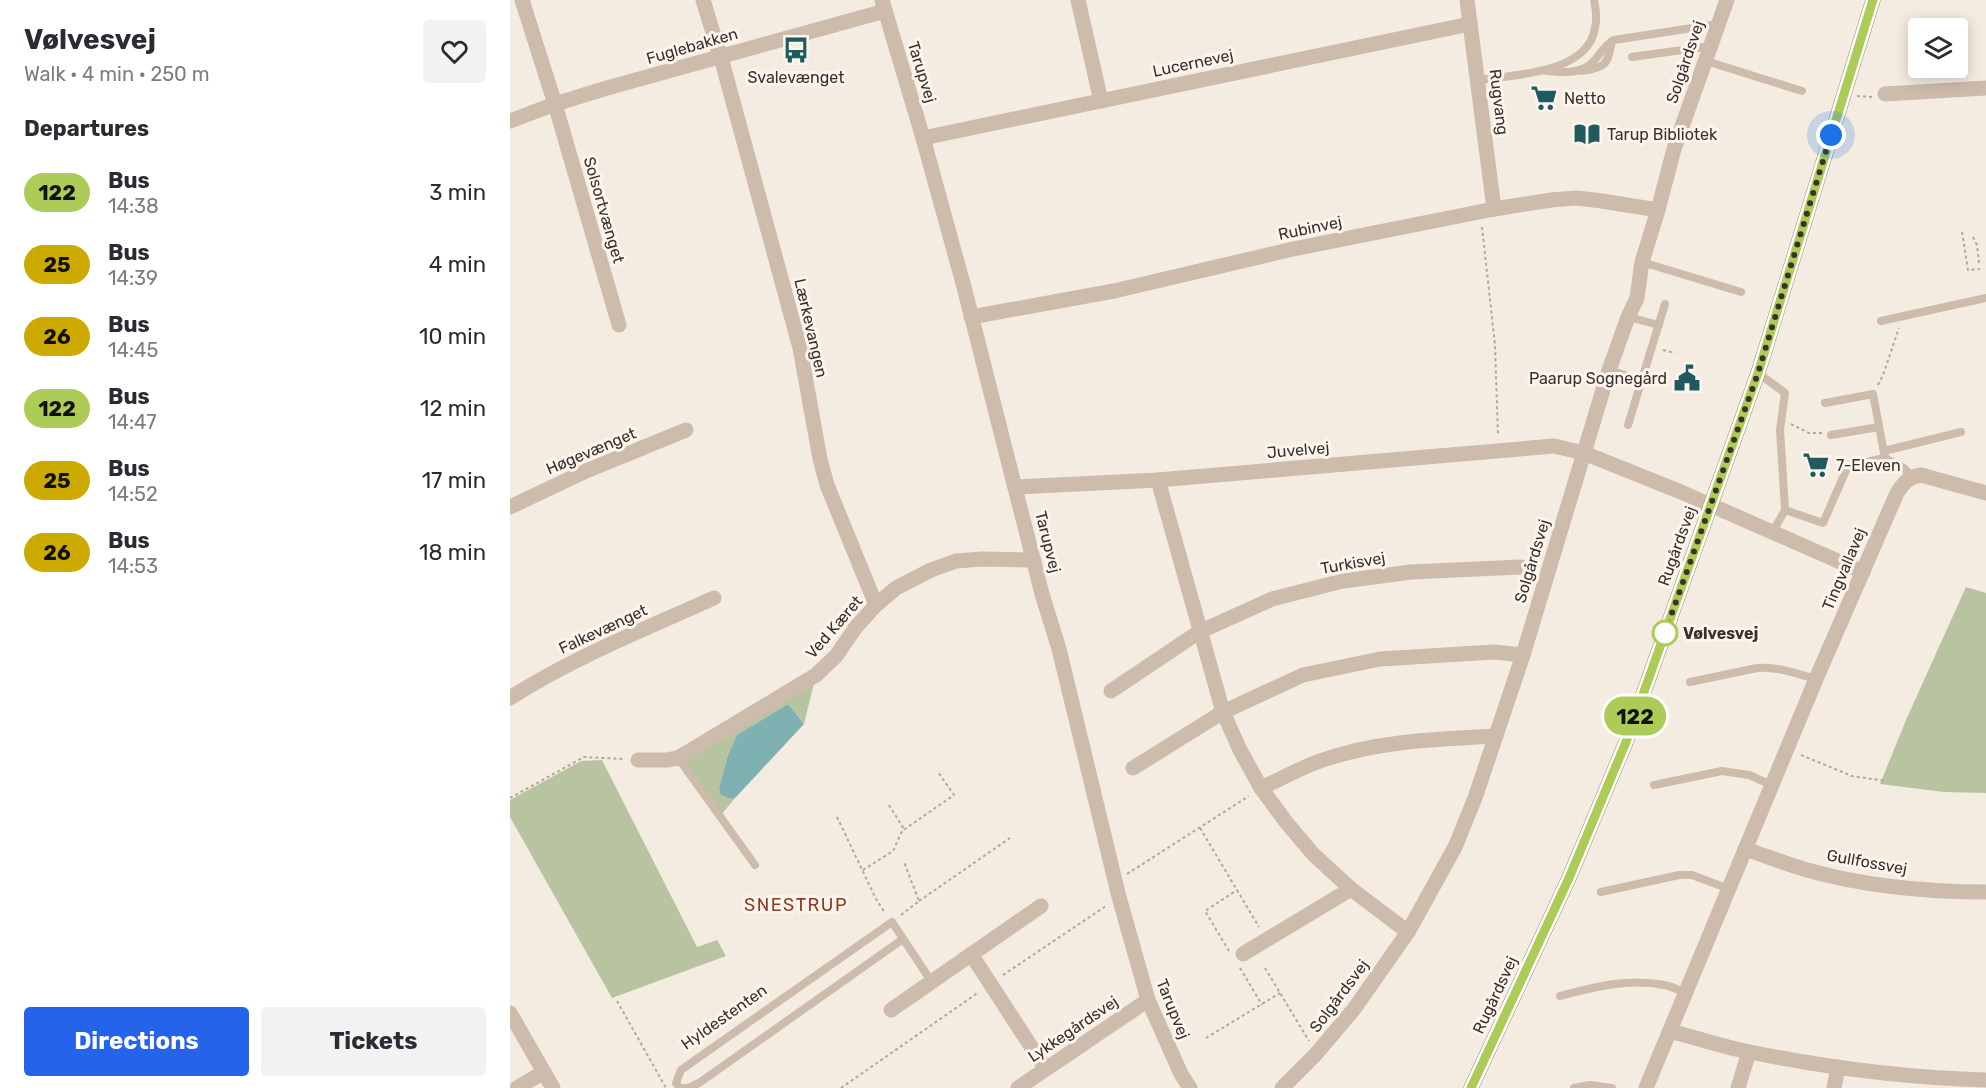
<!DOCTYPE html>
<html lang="en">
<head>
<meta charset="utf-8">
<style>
  :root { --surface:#fff; --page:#f2f2f3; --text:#2b2b33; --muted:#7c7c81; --accent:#2563eb }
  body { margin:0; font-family:Rubik,sans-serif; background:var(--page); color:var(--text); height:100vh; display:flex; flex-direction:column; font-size:22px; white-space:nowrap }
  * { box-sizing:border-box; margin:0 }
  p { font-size:20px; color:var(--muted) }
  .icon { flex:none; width:33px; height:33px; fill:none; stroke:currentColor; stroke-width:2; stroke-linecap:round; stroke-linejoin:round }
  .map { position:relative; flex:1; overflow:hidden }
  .panel { display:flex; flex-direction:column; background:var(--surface); width:510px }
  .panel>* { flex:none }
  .badge { padding:0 12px; border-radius:20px; font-size:21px; line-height:39px }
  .tools { position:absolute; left:1398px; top:18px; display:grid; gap:12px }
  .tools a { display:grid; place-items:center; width:60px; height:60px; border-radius:6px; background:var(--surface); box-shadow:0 3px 15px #0003; font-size:30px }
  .you { position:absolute; width:30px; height:30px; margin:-15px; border:4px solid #fff; border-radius:50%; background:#1a73e8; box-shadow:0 0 0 9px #1a73e833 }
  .map>.badge { position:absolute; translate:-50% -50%; box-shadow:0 0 0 3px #fff }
  h2 { padding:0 24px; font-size:22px; line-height:54px }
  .round { display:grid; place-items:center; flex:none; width:63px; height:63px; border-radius:6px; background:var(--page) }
  .headline { display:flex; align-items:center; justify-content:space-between; height:102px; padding:0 24px }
  h1 { font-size:28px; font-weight:700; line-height:45px }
  .primary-button { display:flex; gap:12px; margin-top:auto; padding:12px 24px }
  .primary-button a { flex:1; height:69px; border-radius:6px; background:var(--accent); color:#fff; font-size:24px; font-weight:700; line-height:69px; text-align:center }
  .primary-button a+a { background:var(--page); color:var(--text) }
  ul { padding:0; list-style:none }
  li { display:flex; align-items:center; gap:18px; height:72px; padding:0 24px }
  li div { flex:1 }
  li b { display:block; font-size:22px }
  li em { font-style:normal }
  li .badge { min-width:66px; font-weight:700; text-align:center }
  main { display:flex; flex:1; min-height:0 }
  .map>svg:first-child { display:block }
</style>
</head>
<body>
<main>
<section class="panel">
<div class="headline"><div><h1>Vølvesvej</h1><p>Walk · 4 min · 250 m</p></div><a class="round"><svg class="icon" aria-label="heart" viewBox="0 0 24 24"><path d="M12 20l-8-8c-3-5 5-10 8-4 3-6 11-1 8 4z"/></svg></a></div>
<h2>Departures</h2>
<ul>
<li><span class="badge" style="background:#adcb57;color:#111">122</span><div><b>Bus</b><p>14:38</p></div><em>3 min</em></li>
<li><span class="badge" style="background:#ca0;color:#111">25</span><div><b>Bus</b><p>14:39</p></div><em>4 min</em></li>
<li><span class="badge" style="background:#ca0;color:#111">26</span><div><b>Bus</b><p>14:45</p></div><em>10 min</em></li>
<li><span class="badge" style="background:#adcb57;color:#111">122</span><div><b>Bus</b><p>14:47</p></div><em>12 min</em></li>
<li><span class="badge" style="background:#ca0;color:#111">25</span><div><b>Bus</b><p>14:52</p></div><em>17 min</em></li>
<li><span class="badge" style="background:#ca0;color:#111">26</span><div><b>Bus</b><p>14:53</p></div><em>18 min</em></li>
</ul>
<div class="primary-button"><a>Directions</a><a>Tickets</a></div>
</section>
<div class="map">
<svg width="1476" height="1088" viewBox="0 0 1476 1088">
  <rect width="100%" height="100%" fill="#f4ebe1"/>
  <g fill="#b8c4a0">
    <path d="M1456 587 1476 593V793L1434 792 1370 784 1396 720Z"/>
    <path d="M306 675 294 724 278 704 227 735 218 755 209 788 221 799 226 797 210 816 168 758Z"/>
    <path d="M92 760 187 947 207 940 216 956 102 998 0 817V800L71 761Z"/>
  </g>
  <path fill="#7fb0b2" d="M278 704 294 724 226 797 221 799 211 795 209 788 218 755 227 735Z"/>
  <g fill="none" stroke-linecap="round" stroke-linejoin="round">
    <g stroke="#b9a596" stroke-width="2" stroke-dasharray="3 3" stroke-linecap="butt">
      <path d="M1347 96 1362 97"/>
      <path d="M972 227 985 345 988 436"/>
      <path d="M1452 232 1458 270 1470 269"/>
      <path d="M1463 237 1467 245 1469 263"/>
      <path d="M1153 350 1165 353"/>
      <path d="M1368 385 1373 375 1389 328"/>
      <path d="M1281 424 1299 433H1312"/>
      <path d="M1291 755 1342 776 1376 781"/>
      <path d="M0 798 74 757 113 759"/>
      <path d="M379 805 394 829"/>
      <path d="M327 817 366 899 375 913"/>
      <path d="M690 828 749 927"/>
      <path d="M353 870 383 851 392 831 444 795 428 772"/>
      <path d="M617 874 739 796"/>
      <path d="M409 901 500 838"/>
      <path d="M391 915 409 901 394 862"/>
      <path d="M719 951 695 911 727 890"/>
      <path d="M730 968 752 1005"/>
      <path d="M755 968 799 1041"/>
      <path d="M493 975 596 906"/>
      <path d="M107 1001 156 1088"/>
      <path d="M696 1038 770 993"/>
      <path d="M331 1088 469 992"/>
    </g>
    <g stroke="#cdbbac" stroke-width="8">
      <path d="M1122 57 1201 46"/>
      <path d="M1196 61 1292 91"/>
      <path d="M1037 71C1053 72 1071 75 1084 61 1091 53 1094 46 1104 40L1208 24"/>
      <path d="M1072 71C1098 67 1097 64 1102 41"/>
      <path d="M968 80C1002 75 1078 74 1085 28 1087 20 1086 9 1084 0"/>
      <path d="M1132 262 1231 292"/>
      <path d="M1118 317 1149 325"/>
      <path d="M1371 321 1476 298"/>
      <path d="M1099 370 1131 380"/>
      <path d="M1248 373 1275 393 1270 430 1275 510 1262 533"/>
      <path d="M1315 403 1363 394 1375 458 1394 468 1402 477"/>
      <path d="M1118 425 1155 304"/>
      <path d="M1321 435 1369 427"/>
      <path d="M1374 451 1451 432"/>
      <path d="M1275 510 1313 523 1338 466 1375 458"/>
      <path d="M1180 682 1247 668C1268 666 1286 674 1306 679"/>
      <path d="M168 758 245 865"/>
      <path d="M1144 785 1212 771 1239 775 1262 785"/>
      <path d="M1091 892 1169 875H1182L1219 889"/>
      <path d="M393 939 189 1083 178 1088H170L166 1083 171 1070 178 1065 382 922 421 981"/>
      <path d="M1050 996C1084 987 1118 978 1154 985 1161 986 1169 990 1176 993"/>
      <path d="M1064 1088 1080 1085 1102 1088"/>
    </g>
    <g stroke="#cdbbac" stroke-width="15">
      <path d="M12 0 45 104 109 325"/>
      <path d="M193 0 213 65 290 348 310 459 317 485 366 605"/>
      <path d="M568 0 591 101"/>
      <path d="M957 0 984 209"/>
      <path d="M1375 94 1476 88"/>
      <path d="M0 121 45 104 97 88 375 11"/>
      <path d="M413 138 960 24"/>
      <path d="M461 317 604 291 783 249 984 209 1041 200 1067 198 1092 201 1148 210"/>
      <path d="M648 480 713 712 730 750 751 788 776 822 803 854 841 889 898 932"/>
      <path d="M505 487 648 480 1044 446 1074 453 1171 492 1353 572"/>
      <path d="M0 507 76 471 176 430"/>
      <path d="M601 691 689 632 762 599 833 581 901 572 1011 567"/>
      <path d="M0 698C64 657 135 629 204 598"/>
      <path d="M128 760H157L168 758 306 675 326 656 346 627 366 605 386 588 421 570 446 561 472 559 524 560"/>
      <path d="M623 768 713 712 793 675 870 659 984 652 1013 655"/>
      <path d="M751 788C771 779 790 768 810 761 866 741 927 739 986 736"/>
      <path d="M1235 849C1256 856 1276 864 1297 870 1354 886 1416 892 1476 892"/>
      <path d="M461 954 535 1068"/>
      <path d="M733 954 841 889"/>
      <path d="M381 1010 531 906"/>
      <path d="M0 1013 43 1088"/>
      <path d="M1160 1031C1187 1038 1213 1047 1240 1052 1318 1068 1397 1078 1476 1080"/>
      <path d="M7 1088 34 1072"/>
      <path d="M508 1088 638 1000"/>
      <path d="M772 1088 806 1054 844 1009 898 932 945 847 965 798 1013 655 1099 370 1118 317 1127 298 1132 262 1148 210 1164 149 1217 0"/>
      <path d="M1136 1088 1306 679 1387 493C1394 483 1398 477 1411 475L1476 493"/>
      <path d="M1228 1088 1239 1052"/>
      <path d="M1324 1088 1328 1067"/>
    </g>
    <path stroke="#cdbbac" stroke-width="15" d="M372 0 413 138 454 287 532 594 549 649 609 897 638 1000 671 1074 680 1088"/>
    <path stroke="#a18a7d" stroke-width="15" d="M961 1088 1059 878 1116 742 1248 373 1363 0"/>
  </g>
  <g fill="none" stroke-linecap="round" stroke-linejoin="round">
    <g stroke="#fff" stroke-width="14">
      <path id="line" d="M961 1088 1059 878 1116 742 1248 373 1363 0"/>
    </g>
    <use href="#line" stroke="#adcb57" stroke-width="9"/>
    <path stroke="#3b302b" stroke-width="6" stroke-dasharray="0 10.8" d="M1155 633 1153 638 1248 373 1321 135"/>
  </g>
  <defs>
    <g id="bus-bare" transform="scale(2.07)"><path d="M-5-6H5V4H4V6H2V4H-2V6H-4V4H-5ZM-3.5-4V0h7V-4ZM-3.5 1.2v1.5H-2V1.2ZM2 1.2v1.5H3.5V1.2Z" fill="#1f5a5e" stroke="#fbf5ee" stroke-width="2.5" paint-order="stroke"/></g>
    <g id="supermarket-bare" transform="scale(2.07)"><path d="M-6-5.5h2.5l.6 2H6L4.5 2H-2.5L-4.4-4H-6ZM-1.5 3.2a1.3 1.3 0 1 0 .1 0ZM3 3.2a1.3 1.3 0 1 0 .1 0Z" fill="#1f5a5e" stroke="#fbf5ee" stroke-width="2.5" paint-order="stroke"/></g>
    <g id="library-bare" transform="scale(2.07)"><path d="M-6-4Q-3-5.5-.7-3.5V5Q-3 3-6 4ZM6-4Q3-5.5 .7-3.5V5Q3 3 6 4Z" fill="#1f5a5e" stroke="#fbf5ee" stroke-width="2.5" paint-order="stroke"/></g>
    <g id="civic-bare" transform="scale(2.07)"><path d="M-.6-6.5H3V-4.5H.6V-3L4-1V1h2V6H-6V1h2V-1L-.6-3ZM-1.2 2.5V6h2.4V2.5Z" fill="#1f5a5e" stroke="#fbf5ee" stroke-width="2.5" paint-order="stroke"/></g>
  </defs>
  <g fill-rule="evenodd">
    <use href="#bus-bare" x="286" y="50"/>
    <use href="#supermarket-bare" x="1034" y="98"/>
    <use href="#library-bare" x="1077" y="134"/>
    <use href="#civic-bare" x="1177" y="378"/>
    <use href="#supermarket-bare" x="1306" y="465"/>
  </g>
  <circle fill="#fff" stroke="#adcb57" stroke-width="3" cx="1155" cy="633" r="12"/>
  <g text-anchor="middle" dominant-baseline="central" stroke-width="6" stroke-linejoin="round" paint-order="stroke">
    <g font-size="16" fill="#3b302b" stroke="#fbf5ee">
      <text transform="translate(182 46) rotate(-16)">Fuglebakken</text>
      <text transform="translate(1175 62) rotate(-71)">Solgårdsvej</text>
      <text transform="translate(683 63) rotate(-12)">Lucernevej</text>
      <text transform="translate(412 72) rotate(73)">Tarupvej</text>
      <text transform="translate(989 102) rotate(83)">Rugvang</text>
      <text transform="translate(94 210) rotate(74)">Solsortvænget</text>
      <text transform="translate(800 228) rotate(-12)">Rubinvej</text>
      <text transform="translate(301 328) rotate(77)">Lærkevangen</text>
      <text transform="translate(788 450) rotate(-5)">Juvelvej</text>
      <text transform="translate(81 451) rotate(-23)">Høgevænget</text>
      <text transform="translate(538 542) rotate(76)">Tarupvej</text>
      <text transform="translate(1167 546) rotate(-70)">Rugårdsvej</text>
      <text transform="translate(1022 561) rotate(-73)">Solgårdsvej</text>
      <text transform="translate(843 563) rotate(-10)">Turkisvej</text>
      <text transform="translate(1334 569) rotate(-67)">Tingvallavej</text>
      <text transform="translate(324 627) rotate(-49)">Ved Kæret</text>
      <text transform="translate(93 629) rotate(-25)">Falkevænget</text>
      <text transform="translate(1357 862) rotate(10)">Gullfossvej</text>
      <text transform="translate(985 995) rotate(-65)">Rugårdsvej</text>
      <text transform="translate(829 996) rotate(-53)">Solgårdsvej</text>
      <text transform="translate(663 1009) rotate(68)">Tarupvej</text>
      <text transform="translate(214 1017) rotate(-35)">Hyldestenten</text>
      <text transform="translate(563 1029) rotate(-34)">Lykkegårdsvej</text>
    </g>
    <g font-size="16" fill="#3b302b" stroke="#fbf5ee" text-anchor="start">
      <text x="286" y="77" text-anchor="middle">Svalevænget</text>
      <text x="1054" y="98">Netto</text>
      <text x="1097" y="134">Tarup Bibliotek</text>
      <text x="1157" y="378" text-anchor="end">Paarup Sognegård</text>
      <text x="1326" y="465">7-Eleven</text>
    </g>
    <g font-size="16" font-weight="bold" fill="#3b302b" stroke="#fbf5ee" text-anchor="start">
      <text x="1173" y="633">Vølvesvej</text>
    </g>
    <g font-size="18" letter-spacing="1.5" fill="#8c3b22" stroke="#fbf5ee">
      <text x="286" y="905">SNESTRUP</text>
    </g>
  </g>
</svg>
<div class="tools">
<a><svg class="icon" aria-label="layers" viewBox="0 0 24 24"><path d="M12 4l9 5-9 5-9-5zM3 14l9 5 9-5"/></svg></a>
</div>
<div class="you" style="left:1321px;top:135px"></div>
<b class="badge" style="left:1125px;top:716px;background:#adcb57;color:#111">122</b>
</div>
</main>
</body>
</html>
